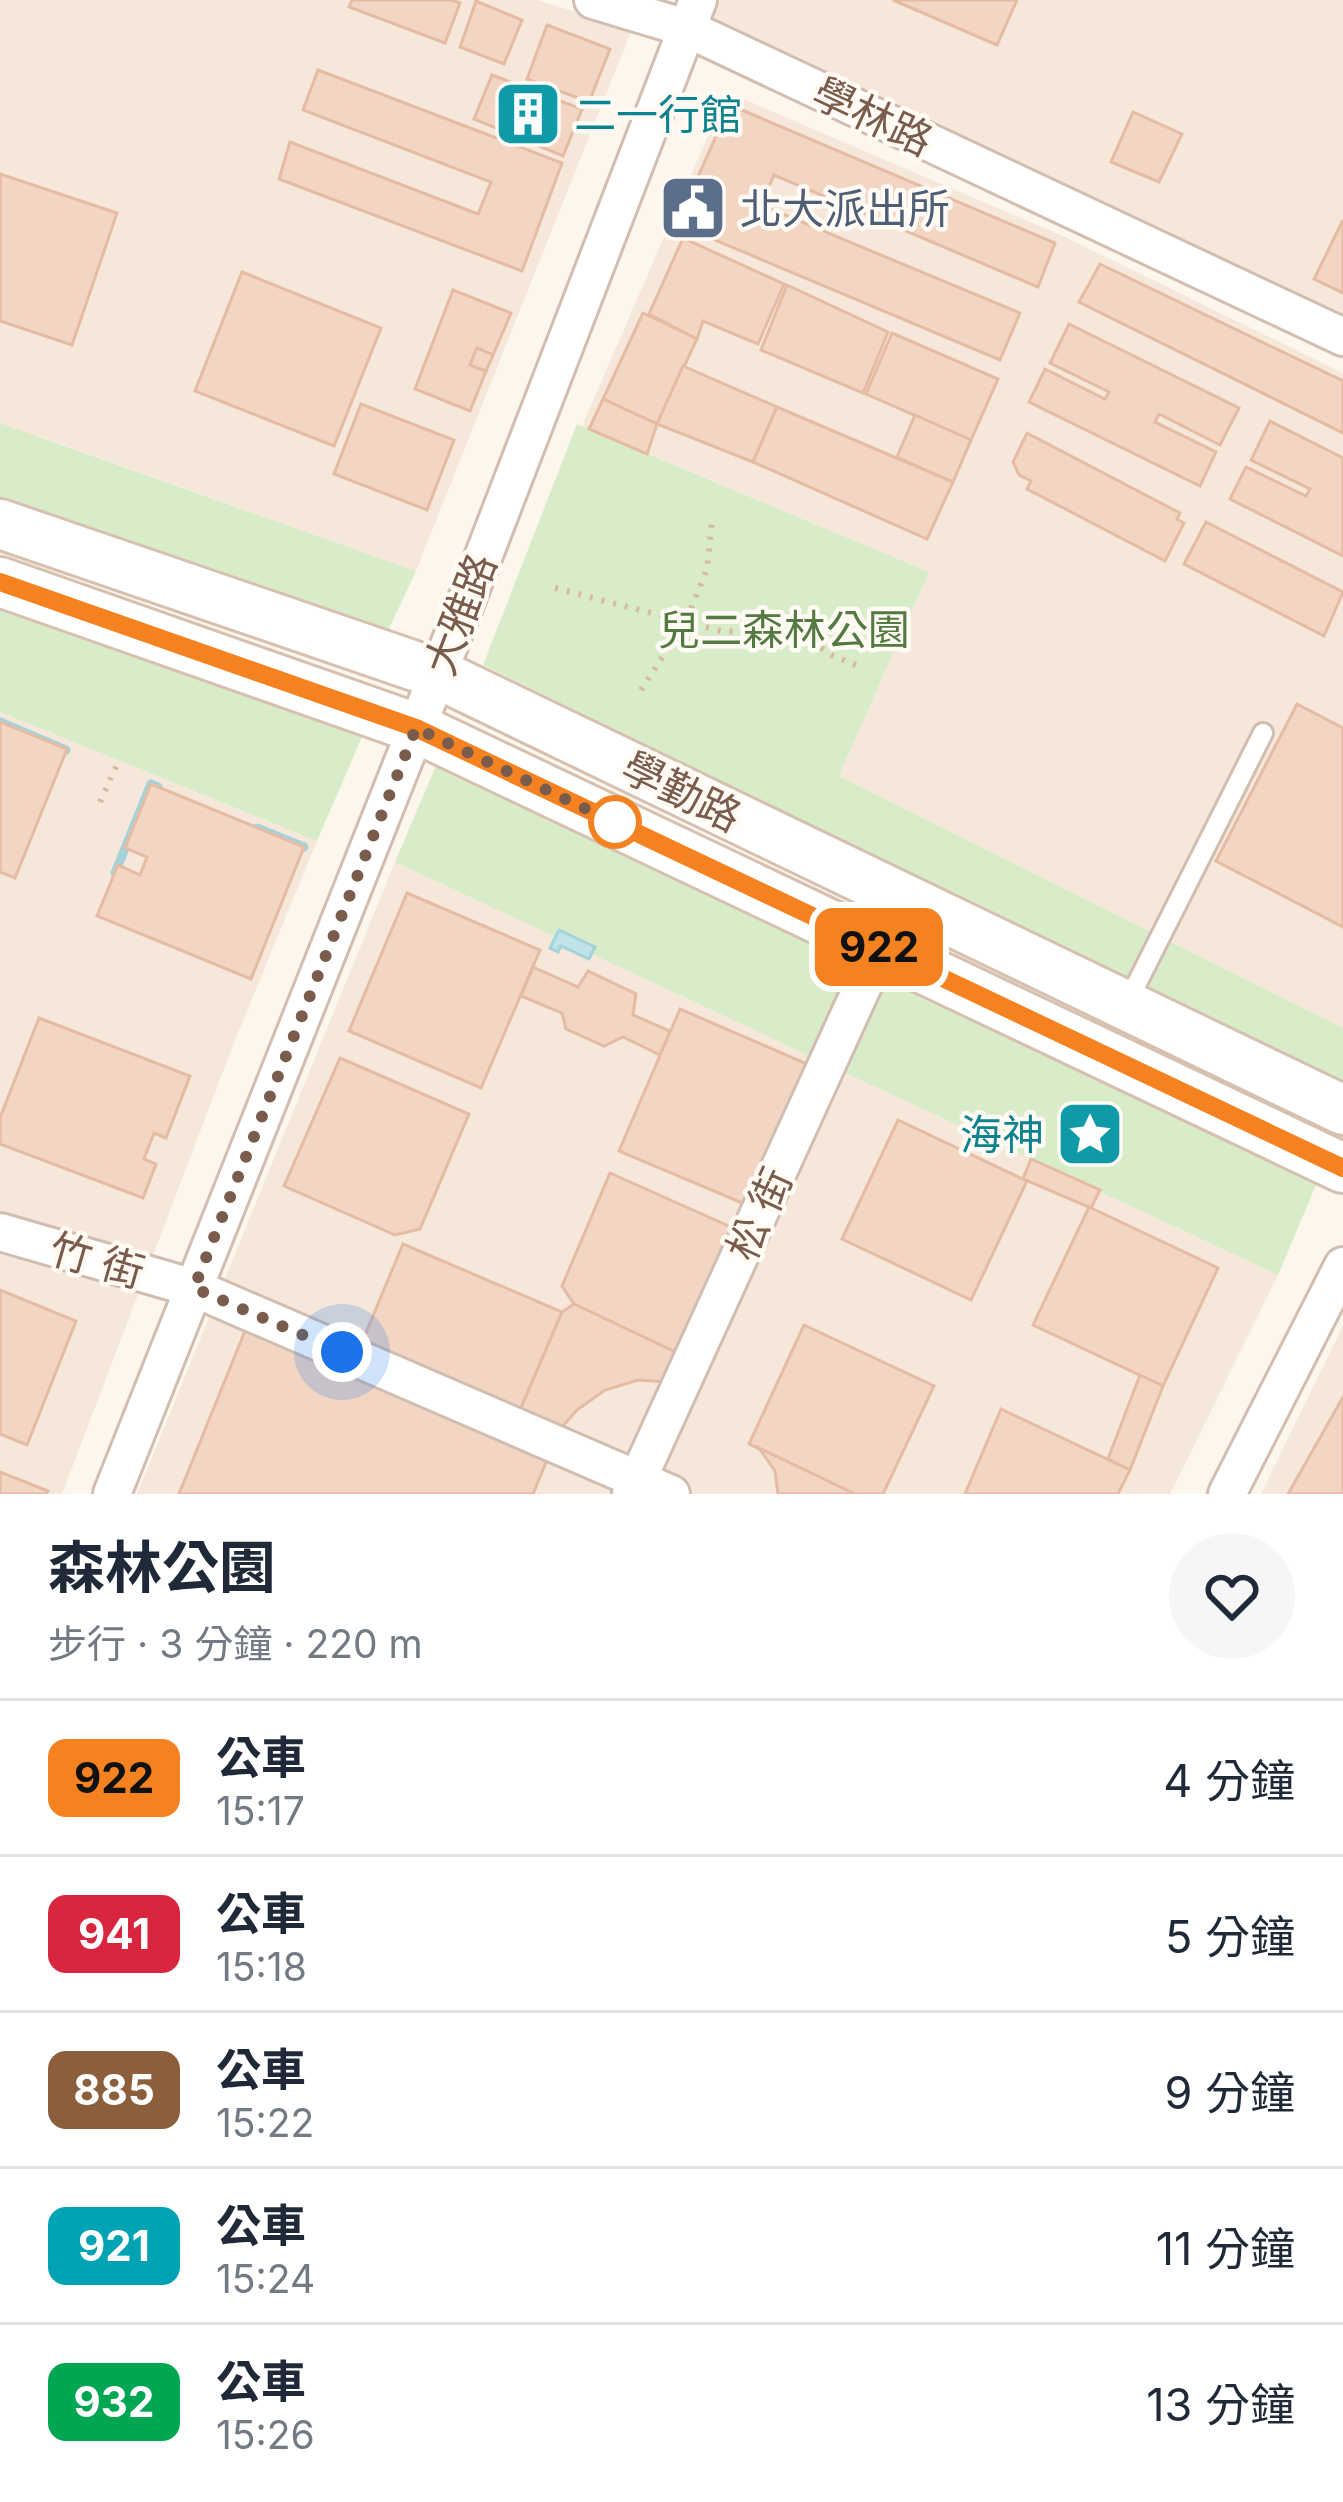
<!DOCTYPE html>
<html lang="zh-TW">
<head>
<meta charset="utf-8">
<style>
  :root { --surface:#fff; --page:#f6f6f7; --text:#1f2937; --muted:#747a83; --line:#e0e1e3 }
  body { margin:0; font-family:Inter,"Noto Sans TC",sans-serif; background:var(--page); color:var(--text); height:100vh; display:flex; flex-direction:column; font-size:45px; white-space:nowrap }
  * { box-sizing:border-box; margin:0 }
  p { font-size:39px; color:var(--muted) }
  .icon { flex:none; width:66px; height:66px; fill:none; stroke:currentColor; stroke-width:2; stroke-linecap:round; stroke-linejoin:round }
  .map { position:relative; height:1494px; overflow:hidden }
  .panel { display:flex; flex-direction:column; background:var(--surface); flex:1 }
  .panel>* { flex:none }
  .badge { padding:0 24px; border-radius:18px; font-size:42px; line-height:78px }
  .you { position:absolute; width:60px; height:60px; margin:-30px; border:9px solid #fff; border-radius:50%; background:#1a73e8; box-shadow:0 0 0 18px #1a73e833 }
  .map>.badge { position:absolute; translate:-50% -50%; box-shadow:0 0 0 6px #fff }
  .round { display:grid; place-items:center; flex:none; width:126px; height:126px; border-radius:63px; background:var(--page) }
  .summary { display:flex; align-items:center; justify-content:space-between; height:204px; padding:0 48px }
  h1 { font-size:57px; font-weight:700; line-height:90px }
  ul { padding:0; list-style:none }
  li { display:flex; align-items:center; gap:36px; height:156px; padding:0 48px; border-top:3px solid var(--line) }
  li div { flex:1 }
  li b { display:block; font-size:45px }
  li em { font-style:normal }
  li .badge { min-width:132px; font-weight:700; text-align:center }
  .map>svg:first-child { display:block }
</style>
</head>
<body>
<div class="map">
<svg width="1343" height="1494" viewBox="0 0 1343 1494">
  <rect width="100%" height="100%" fill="#fdf6ec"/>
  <g fill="#f5e8da">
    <path d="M0 0H537L632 29 416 571 41 437 0 429Z"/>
    <path d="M720 0H1343V318L712 20Z"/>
    <path d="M727 92 1063 236 1343 373V1028L839 776 929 572 582 426Z"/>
    <path d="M0 712 317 841 233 1045 62 1494H0Z"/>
    <path d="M395 862 1278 1275 1170 1494H137Z"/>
    <path d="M1343 1326V1494H1261Z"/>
  </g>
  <g fill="#d8ecc9">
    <path d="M0 423 416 571 385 637 0 499Z"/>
    <path d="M577 424 929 572 839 776 1343 1028V1088L483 665Z"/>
    <path d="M0 598 368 723 317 841 0 712Z"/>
    <path d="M441 754 1316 1185 1278 1275 395 862Z"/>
  </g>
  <path fill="#bfe3e8" stroke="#a5d3da" stroke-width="3" d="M559 930 595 947 589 959 561 946 558 952 550 948Z"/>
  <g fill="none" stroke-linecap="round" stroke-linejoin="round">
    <g stroke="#a5d3da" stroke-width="9">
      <path d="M0 722 66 750"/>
      <path d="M257 828 304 847"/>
      <path d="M115 873 151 784 158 787"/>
    </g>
  </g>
  <g fill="#f3d5c3" stroke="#e6bba3" stroke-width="3">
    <path d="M352 0H452L460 3 445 43 349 7Z"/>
    <path d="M893 0H1017L997 45Z"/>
    <path d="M476 1 522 20 504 64 460 47Z"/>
    <path d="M547 25 610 49 589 102 527 79Z"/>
    <path d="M318 70 562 163 522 271 279 179 290 142 478 214 491 182 303 110Z"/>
    <path d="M492 75 582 109 563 156 474 119Z"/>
    <path d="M730 105 1055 243 1038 287 774 175 761 205 1020 313 1000 360 677 224Z"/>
    <path d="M1133 112 1182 134 1159 182 1111 162Z"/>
    <path d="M0 174 117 213 72 345 0 321Z"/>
    <path d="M1343 220V293L1314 279Z"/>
    <path d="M683 238 784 284 758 344 703 321 697 339 649 314Z"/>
    <path d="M1100 264 1343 381V433L1079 302Z"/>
    <path d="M242 272 381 328 334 446 195 391Z"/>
    <path d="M787 285 888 332 863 393 761 350Z"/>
    <path d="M453 290 511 313 493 355 477 348 470 365 486 371 470 411 415 389Z"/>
    <path d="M643 313 697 339 657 424 603 399Z"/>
    <path d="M1069 324 1239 408 1220 445 1159 414 1155 422 1216 452 1200 486 1029 402 1045 369 1105 399 1109 392 1050 363Z"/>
    <path d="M892 333 998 379 971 440 866 394Z"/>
    <path d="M477 348 493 355 486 371 470 365Z"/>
    <path d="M683 366 777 407 753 462 657 424Z"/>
    <path d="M603 399 657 424 647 454 589 429Z"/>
    <path d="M361 404 454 440 427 510 334 474Z"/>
    <path d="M777 407 953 482 927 539 753 462Z"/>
    <path d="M915 415 971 440 953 482 897 457Z"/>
    <path d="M1270 421 1343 458V556L1230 499 1246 467 1306 496 1310 489 1251 460Z"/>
    <path d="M1027 433 1180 513 1177 519 1184 523 1165 561 1027 489 1031 481 1019 475 1013 462Z"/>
    <path d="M1206 522 1343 592 1324 636 1184 564Z"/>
    <path d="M1297 704 1343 728V927L1216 861Z"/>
    <path d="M0 722 67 749 15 878 0 872Z"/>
    <path d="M151 784 304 847 251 979 97 916 118 865 140 875 147 857 125 848Z"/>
    <path d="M407 893 540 950 481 1088 349 1031Z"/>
    <path d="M533 967 578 987 588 971 636 994 633 1015 670 1031 660 1055 623 1037 604 1046 566 1029 562 1013 521 996Z"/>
    <path d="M680 1009 814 1067 754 1208 619 1151Z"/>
    <path d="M39 1018 190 1076 166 1138 154 1133 144 1159 156 1164 143 1198 0 1144V1118Z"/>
    <path d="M340 1058 469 1114 420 1229 395 1235 284 1186Z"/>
    <path d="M898 1120 1027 1181 971 1300 842 1239Z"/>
    <path d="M1031 1159 1100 1190 1091 1208 1023 1179Z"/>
    <path d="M610 1173 742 1232 688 1358 574 1304 562 1286Z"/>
    <path d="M1089 1207 1218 1268 1163 1386 1033 1325Z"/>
    <path d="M403 1244 562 1312 515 1422 357 1354Z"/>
    <path d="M0 1290 76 1321 27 1445 0 1434Z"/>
    <path d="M574 1304 688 1358 682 1383 638 1380 605 1390 577 1410 554 1436 515 1422 562 1312Z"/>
    <path d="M804 1325 934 1386 883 1494H855L749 1444Z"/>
    <path d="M245 1331 549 1455 533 1494H179Z"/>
    <path d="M1140 1375 1163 1386 1130 1470 1108 1459Z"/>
    <path d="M1343 1397V1494H1288Z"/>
    <path d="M1001 1409 1130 1470 1118 1494H965Z"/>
    <path d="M759 1448 855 1494H778L775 1471Z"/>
    <path d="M0 1472 48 1491 46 1494H0Z"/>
  </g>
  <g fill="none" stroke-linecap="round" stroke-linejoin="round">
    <g stroke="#d1beb0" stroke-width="24">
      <path id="lane" d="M1126 1005 1263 733"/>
    </g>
    <g stroke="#d1beb0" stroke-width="42">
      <g id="street">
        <path d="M593 0 686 28 1343 337"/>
        <path d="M0 1232 194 1288 671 1494"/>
        <path d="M112 1494 438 674 698 0"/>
        <path d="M631 1494 880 948"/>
        <path d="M1227 1494 1343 1266"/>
      </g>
    </g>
    <g stroke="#d6c0b0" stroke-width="54">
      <g id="secondary">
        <path d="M0 524 438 674 1343 1110"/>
        <path d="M0 582 416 728 1343 1168"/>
      </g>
    </g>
    <g stroke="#d9b8a5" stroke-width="6" stroke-dasharray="3 9" stroke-linecap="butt">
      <path d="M555 588 721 631 804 635 831 655 863 668"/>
      <path d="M641 690 686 621 707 569 712 520"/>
      <path d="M100 802 119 760"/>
    </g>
    <use href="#lane" stroke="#fff" stroke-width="18"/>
    <use href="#street" stroke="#fff" stroke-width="36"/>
    <use href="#secondary" stroke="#fff" stroke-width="48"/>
  </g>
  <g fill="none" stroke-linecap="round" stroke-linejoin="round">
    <g stroke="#fff" stroke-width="27">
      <path id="line" d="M0 582 416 728 1343 1168"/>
    </g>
    <use href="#line" stroke="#f58220" stroke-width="18"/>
    <path stroke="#7a5c4d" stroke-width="12" stroke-dasharray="0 21.6" d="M342 1352 194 1288 416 728 618 824 615 822"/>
  </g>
  <defs>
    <g id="building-square" transform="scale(3.45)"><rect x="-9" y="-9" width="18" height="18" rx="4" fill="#0f9aa8" stroke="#fffaf3"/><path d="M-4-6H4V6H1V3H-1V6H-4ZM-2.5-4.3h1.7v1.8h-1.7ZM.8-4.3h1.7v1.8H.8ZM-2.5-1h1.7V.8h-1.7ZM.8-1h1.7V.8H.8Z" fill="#fff"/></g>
    <g id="civic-square" transform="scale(3.45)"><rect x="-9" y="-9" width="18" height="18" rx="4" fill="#5c6f8a" stroke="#fffaf3"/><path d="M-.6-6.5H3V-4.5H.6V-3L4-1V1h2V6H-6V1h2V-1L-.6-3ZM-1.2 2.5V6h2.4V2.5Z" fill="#fff"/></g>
    <g id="sight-square" transform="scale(3.45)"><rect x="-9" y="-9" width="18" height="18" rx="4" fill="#0f9aa8" stroke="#fffaf3"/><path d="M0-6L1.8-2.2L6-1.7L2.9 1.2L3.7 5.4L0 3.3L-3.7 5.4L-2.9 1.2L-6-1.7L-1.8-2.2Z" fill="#fff"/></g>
  </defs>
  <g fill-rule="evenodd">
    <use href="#building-square" x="528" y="114"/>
    <use href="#civic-square" x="693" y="208"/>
    <use href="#sight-square" x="1090" y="1134"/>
  </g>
  <circle fill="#fff" stroke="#f58220" stroke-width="6" cx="615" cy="822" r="24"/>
  <g text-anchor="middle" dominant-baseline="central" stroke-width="9" stroke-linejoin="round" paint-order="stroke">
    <g font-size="42" fill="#0d838f" stroke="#fffaf3" text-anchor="start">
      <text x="574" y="114">二一行館</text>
      <text x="1044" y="1134" text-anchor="end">海神</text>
    </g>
    <g font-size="42" fill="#7a5c4d" stroke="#fffaf3">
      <text transform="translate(873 116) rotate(25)">學林路</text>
      <text transform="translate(460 614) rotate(-69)">大雅路</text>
      <text transform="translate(682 791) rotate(26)">學勤路</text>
      <text transform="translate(759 1214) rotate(-65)">松 街</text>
      <text transform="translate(97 1260) rotate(16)">竹 街</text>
    </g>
    <g font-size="42" fill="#4e5e75" stroke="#fffaf3" text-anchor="start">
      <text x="740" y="208">北大派出所</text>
    </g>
    <g font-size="42" fill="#537a41" stroke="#fffaf3">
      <text x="784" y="629">兒二森林公園</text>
    </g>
  </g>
</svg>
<div class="you" style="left:342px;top:1352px"></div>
<b class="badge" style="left:879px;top:947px;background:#f58220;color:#111">922</b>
</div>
<section class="panel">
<div class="summary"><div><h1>森林公園</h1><p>步行 · 3 分鐘 · 220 m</p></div><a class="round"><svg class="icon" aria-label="heart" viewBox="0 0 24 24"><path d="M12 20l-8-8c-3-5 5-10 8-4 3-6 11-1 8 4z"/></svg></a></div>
<ul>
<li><span class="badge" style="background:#f58220;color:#111">922</span><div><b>公車</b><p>15:17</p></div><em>4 分鐘</em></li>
<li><span class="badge" style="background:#d7263d;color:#fff">941</span><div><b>公車</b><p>15:18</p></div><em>5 分鐘</em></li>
<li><span class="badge" style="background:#8b5e3c;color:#fff">885</span><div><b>公車</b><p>15:22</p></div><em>9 分鐘</em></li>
<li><span class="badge" style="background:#00a3b4;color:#fff">921</span><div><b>公車</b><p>15:24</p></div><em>11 分鐘</em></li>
<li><span class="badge" style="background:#00a651;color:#fff">932</span><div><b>公車</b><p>15:26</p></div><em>13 分鐘</em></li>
</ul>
</section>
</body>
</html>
